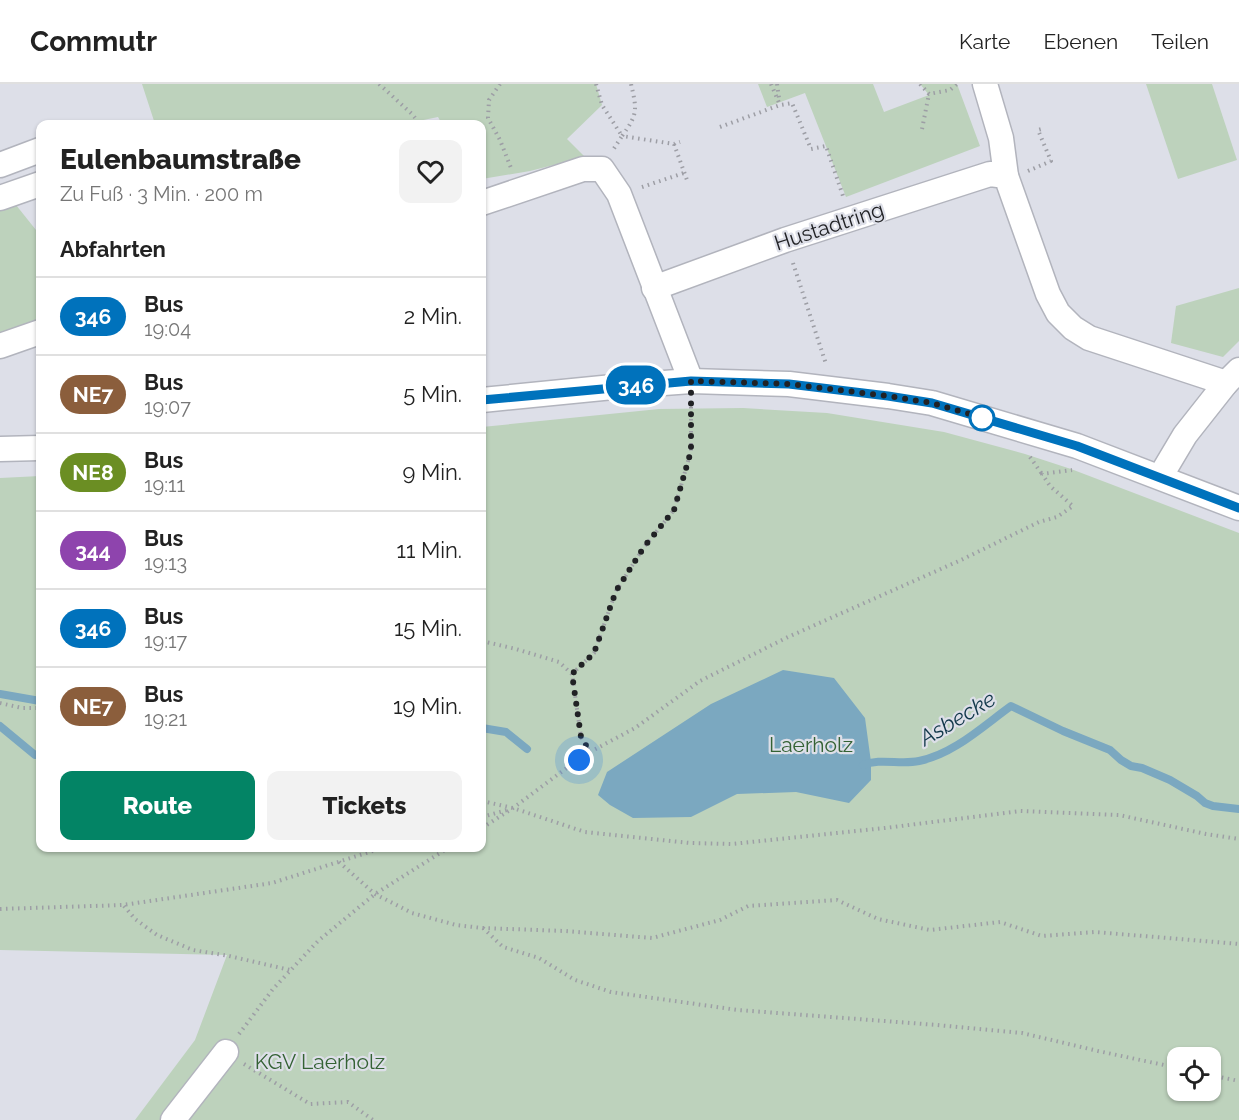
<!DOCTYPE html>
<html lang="de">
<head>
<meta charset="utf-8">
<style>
  :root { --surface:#fff; --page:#f2f2f2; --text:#222; --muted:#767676; --line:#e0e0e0; --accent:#038465 }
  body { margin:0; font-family:Raleway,sans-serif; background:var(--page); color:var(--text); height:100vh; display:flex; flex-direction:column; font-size:22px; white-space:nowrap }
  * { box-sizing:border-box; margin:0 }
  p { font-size:20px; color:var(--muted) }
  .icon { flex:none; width:33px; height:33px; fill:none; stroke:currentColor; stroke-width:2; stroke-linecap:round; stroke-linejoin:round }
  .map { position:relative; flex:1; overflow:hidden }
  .panel { position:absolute; left:36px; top:36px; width:450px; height:732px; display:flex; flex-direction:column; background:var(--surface); border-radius:12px; box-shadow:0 2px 4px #0004 }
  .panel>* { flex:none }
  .badge { padding:0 12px; border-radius:20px; font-size:21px; line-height:39px }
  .tools { position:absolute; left:1167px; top:963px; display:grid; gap:12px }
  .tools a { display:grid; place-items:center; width:54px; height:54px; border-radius:12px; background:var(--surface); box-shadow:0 2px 4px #0004; font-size:30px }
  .you { position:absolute; width:30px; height:30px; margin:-15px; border:4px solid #fff; border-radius:50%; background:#1a73e8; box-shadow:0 0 0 9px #1a73e833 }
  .map>.badge { position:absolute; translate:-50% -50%; box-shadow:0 0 0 3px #fff }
  h2 { padding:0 24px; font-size:22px; line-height:54px }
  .round { display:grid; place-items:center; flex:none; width:63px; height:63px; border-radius:12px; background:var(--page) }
  .summary { display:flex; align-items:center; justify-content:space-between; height:102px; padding:0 24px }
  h1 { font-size:28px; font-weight:800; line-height:45px }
  .action { display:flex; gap:12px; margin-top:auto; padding:12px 24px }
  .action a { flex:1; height:69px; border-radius:12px; background:var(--accent); color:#fff; font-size:24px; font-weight:800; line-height:69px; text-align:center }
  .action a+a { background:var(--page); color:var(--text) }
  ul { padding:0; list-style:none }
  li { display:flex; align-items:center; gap:18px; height:78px; padding:0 24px; border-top:2px solid var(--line) }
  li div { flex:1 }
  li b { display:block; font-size:22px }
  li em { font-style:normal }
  li .badge { min-width:66px; font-weight:700; text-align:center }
  header { display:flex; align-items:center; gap:36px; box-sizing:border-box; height:84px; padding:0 30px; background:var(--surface); border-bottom:2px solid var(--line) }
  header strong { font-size:28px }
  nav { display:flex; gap:33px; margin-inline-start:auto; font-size:21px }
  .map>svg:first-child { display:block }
</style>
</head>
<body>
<header>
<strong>Commutr</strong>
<nav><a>Karte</a><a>Ebenen</a><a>Teilen</a></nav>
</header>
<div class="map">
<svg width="1239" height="1036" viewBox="0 0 1239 1036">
  <rect width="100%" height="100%" fill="#dddfe8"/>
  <g fill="#bdd2bc" fill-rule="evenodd">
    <path d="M142 0H596L602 21 567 55 585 73 530 87 482 95V40H442L438 33 404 40H155Z"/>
    <path d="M758 0H873L884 28 929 11 920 0H957L980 62 846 113 805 9 767 23Z"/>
    <path d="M1146 0H1212L1237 76 1178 95Z"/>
    <path d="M16 121 40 151V236L0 250V127Z"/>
    <path d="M1239 204V257L1223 273 1171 259 1176 222Z"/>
    <path d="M743 324 827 329 944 348 1025 370 1071 385 1239 449V1036H135L195 956 227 871 0 866V394L40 392V764H482V343L659 325ZM1178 974H1210V1006H1178Z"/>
  </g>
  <path fill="#7ba8c0" d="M783 586 834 594 865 634 871 678V696L849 719 796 708 737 710 691 733 633 734 610 721 598 711 607 688 711 620Z"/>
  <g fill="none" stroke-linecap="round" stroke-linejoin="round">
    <g stroke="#7ba8c0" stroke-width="8">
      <path d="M0 610 40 617"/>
      <path d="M0 642 35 671H40"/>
      <path d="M482 644 506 648 527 665"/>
      <path d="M863 681C880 674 901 681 919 677 954 670 983 642 1011 622L1063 647 1110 666 1121 676 1131 682 1142 684 1170 696 1197 712 1205 719 1213 722 1239 725"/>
    </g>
    <g stroke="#b2b4bd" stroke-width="27">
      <g id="minor">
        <path d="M985 0 1001 54 1006 92"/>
        <path d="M0 81 40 66"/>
        <path d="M0 114 40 100"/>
        <path d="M482 119 583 85H602L619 110 691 297"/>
        <path d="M654 204 785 156 990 90 1006 92 1048 210 1058 229 1073 244 1089 254 1226 299"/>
        <path d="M0 262 40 248"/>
        <path d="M482 316 623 302 691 297 789 300 888 312 932 319 1077 362 1239 424"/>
        <path d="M0 365 40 364"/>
        <path d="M1160 393 1185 351 1226 299 1239 286"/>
        <path d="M173 1036 226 968"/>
      </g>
    </g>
    <g stroke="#9d9ea5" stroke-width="4" stroke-dasharray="1.5 4.5" stroke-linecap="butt">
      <path d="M379 0 412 30 420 40"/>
      <path d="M500 0 489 16 488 34 500 56 511 84"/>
      <path d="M596 0 602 21 622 52 613 66"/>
      <path d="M631 0C637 26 638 30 622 52L674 60 680 58"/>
      <path d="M771 0 780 21"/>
      <path d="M777 0 779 14"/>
      <path d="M920 0 929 10 950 6 957 0"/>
      <path d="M720 43 780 21 792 19 811 65 826 62 843 112"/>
      <path d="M922 45 929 10"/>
      <path d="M674 60 687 96"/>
      <path d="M1028 87 1051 77 1038 46 1045 44"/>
      <path d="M642 103 684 89"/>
      <path d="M793 179 826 280"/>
      <path d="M1030 373 1042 390"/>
      <path d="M482 557 516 565 559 578 572 590 581 653 590 668"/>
      <path d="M572 590 594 569 616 507 644 463 674 426 691 367V319"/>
      <path d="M0 619 22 624H40"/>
      <path d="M482 717 513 724 585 748 690 759 732 760 885 744 1020 727 1119 731 1206 750 1239 755"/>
      <path d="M482 733 507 726"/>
      <path d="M482 744 513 724 568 683 590 668 635 644 700 597 788 553 961 476 1039 438 1057 433 1073 422 1050 402 1042 390 1072 386"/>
      <path d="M339 778 375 810 412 829 456 841 482 844 565 847 652 854 720 836 748 822 837 816 878 835 930 846 1000 838 1042 852 1095 848 1239 860"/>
      <path d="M124 822 135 835 157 851 193 866 229 872 290 886"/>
      <path d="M0 825 123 821 272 799 382 764"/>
      <path d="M483 844 503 863 539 874 575 896 611 908 738 926 937 941 1022 949 1098 967 1178 984"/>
      <path d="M239 950 273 905 318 857 375 810 448 764"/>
      <path d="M244 980 310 1020 348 1018 373 1036"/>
      <path d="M1210 991 1239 997"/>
    </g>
    <use href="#minor" stroke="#fff" stroke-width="24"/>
  </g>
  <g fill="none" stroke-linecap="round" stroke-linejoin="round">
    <g stroke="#fff" stroke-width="14">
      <path id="line" d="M482 316 691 297 789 300 888 312 932 319 1077 362 1239 424"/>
    </g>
    <use href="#line" stroke="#0072bc" stroke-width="9"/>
    <path stroke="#212225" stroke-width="6" stroke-dasharray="0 10.8" d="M579 676 590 668 581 653 572 590 594 569 616 507 644 463 674 426 691 367V297L789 300 888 312 932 319 984 334H982"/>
  </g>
  <circle fill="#fff" stroke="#0072bc" stroke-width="3" cx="982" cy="334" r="12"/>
  <g text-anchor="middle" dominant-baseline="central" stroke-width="4.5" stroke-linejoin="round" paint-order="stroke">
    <g font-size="21" fill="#212225" stroke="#dddfe8">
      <text transform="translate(829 142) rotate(-18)">Hustadtring</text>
    </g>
    <g font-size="21" fill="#346234" stroke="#dddfe8">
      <text x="811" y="660">Laerholz</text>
      <text x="320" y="977">KGV Laerholz</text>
    </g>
    <g font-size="22" font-style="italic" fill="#11374a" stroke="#dddfe8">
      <text transform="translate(957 634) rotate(-31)">Asbecke</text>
    </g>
  </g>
</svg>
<div class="tools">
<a><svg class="icon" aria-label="locate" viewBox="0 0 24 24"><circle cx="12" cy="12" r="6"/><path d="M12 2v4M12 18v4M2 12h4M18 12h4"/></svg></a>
</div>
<div class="you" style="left:579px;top:676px"></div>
<b class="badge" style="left:636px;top:301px;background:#0072bc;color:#fff">346</b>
<section class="panel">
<div class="summary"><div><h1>Eulenbaumstraße</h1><p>Zu Fuß · 3 Min. · 200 m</p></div><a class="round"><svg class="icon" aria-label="heart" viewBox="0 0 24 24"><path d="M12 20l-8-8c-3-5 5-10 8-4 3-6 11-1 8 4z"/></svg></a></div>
<h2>Abfahrten</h2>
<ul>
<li><span class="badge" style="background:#0072bc;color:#fff">346</span><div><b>Bus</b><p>19:04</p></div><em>2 Min.</em></li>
<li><span class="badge" style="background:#8b5e3c;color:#fff">NE7</span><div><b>Bus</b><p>19:07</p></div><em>5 Min.</em></li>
<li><span class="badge" style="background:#6b8e23;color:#fff">NE8</span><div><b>Bus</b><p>19:11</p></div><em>9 Min.</em></li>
<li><span class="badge" style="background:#8e44ad;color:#fff">344</span><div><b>Bus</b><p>19:13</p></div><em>11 Min.</em></li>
<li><span class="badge" style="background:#0072bc;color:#fff">346</span><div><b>Bus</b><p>19:17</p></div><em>15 Min.</em></li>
<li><span class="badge" style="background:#8b5e3c;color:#fff">NE7</span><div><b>Bus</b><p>19:21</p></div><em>19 Min.</em></li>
</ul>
<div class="action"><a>Route</a><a>Tickets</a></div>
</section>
</div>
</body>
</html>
